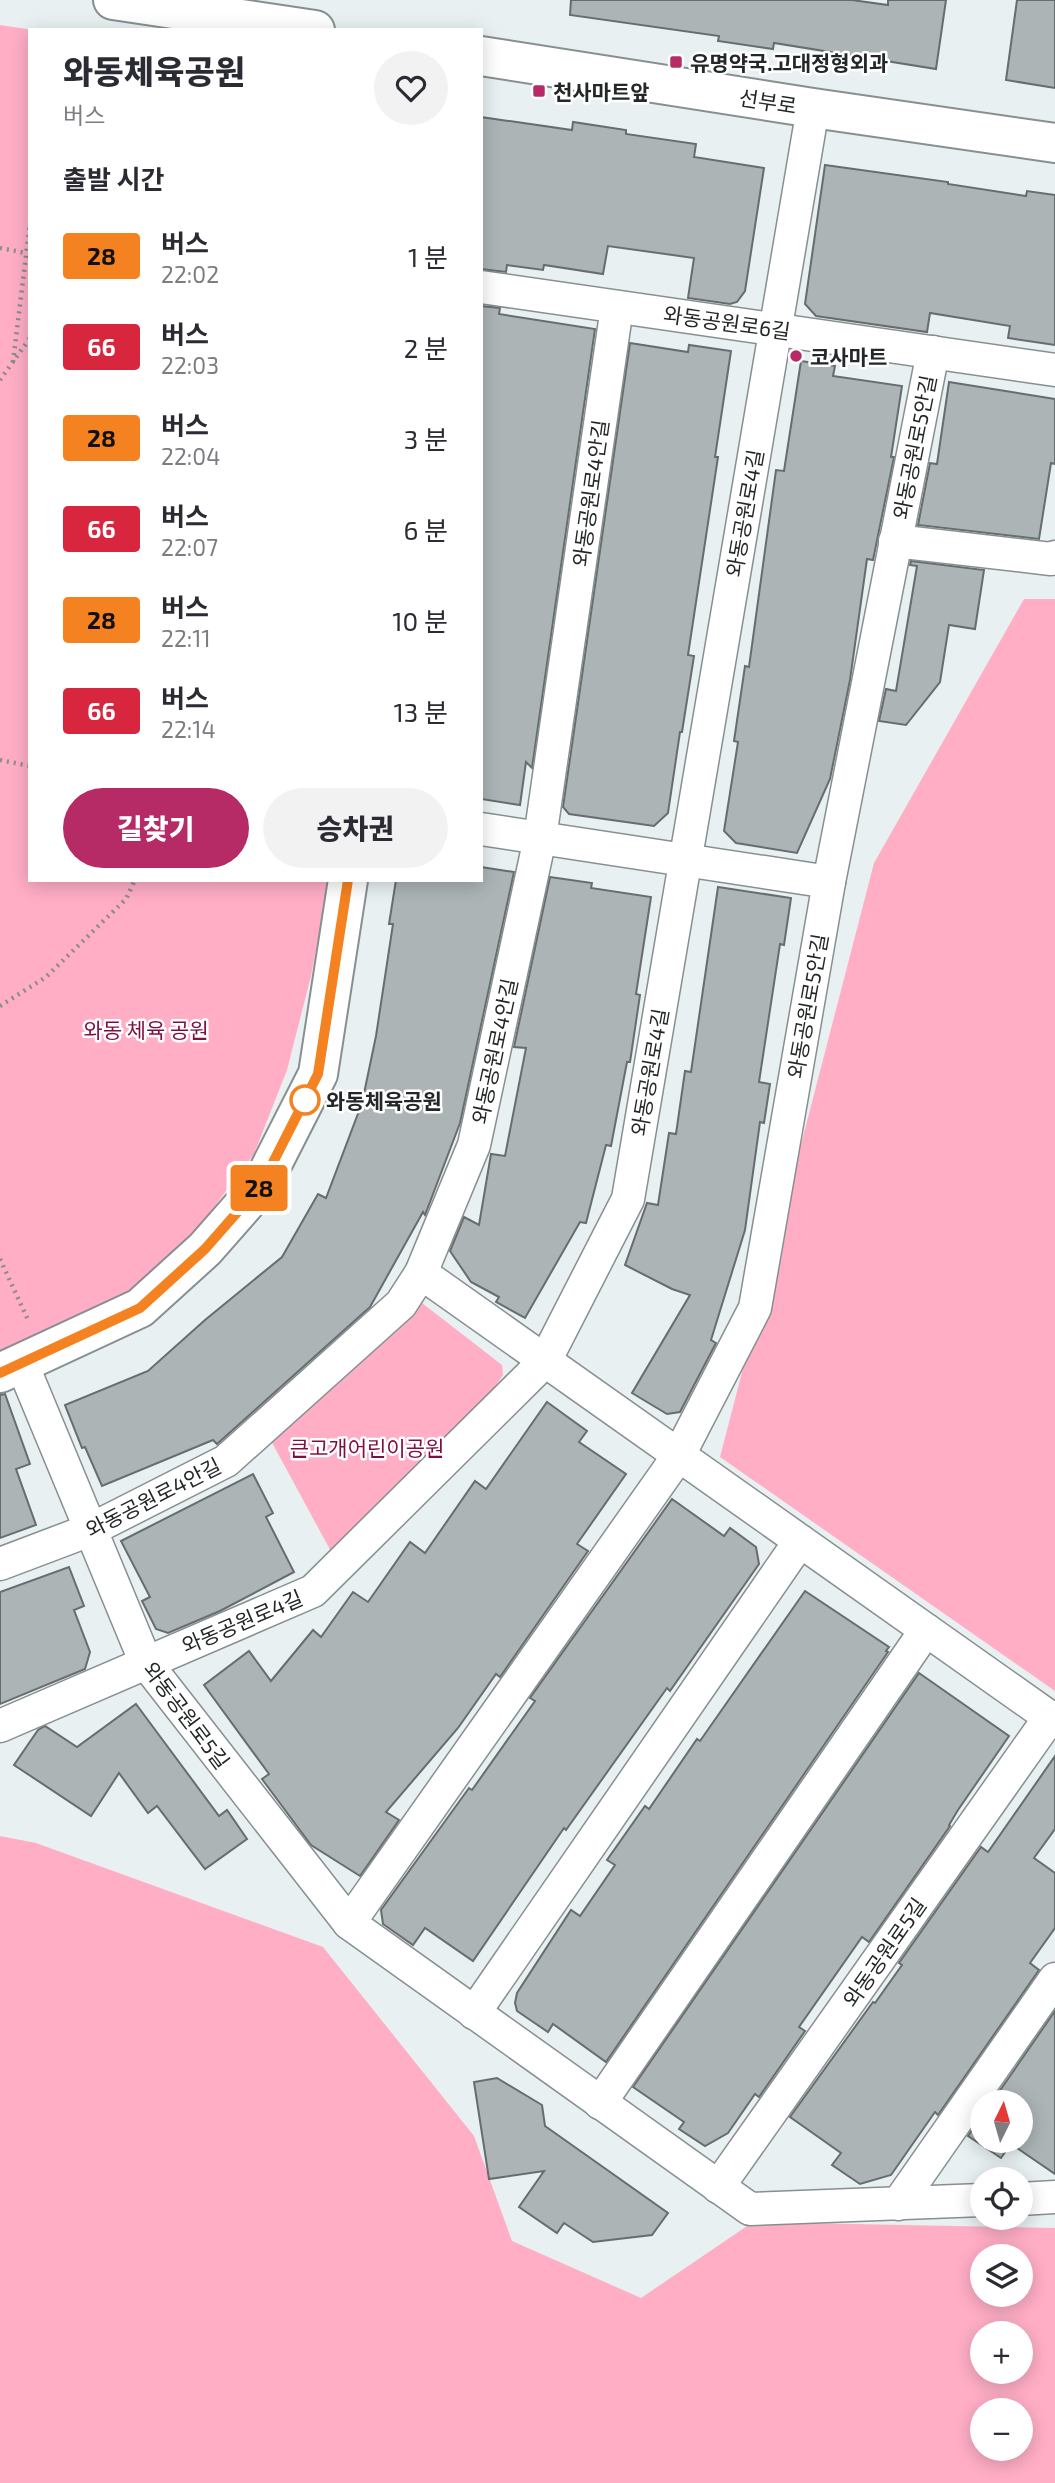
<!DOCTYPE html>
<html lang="ko">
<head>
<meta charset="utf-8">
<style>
  :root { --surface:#fff; --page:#f2f2f3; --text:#2b2b33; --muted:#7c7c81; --accent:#b62b65 }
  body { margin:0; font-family:"Exo 2","Noto Sans KR",sans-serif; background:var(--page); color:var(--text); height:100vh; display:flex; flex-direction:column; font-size:26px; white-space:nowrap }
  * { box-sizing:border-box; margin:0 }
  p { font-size:23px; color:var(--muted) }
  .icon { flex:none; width:38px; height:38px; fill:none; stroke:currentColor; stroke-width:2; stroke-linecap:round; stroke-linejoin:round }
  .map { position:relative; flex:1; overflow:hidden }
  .details { position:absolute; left:28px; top:28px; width:455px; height:854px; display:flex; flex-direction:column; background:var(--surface); border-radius:0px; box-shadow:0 4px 18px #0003 }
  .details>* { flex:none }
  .badge { padding:0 14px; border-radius:5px; font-size:24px; line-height:46px }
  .needle { width:46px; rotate:5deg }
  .tools { position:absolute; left:970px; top:2090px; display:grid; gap:14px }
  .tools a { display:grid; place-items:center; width:63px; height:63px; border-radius:50%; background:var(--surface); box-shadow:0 4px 18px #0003; font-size:35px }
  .map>.badge { position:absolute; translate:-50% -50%; box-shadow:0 0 0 4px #fff }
  h2 { padding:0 35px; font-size:26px; line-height:63px }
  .round { display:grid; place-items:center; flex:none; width:74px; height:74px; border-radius:37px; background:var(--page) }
  .head { display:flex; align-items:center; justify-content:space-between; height:119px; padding:0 35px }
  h1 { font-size:33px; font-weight:800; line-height:52px }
  .cta { display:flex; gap:14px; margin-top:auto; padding:14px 35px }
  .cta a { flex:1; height:80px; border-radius:42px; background:var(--accent); color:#fff; font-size:28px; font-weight:800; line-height:80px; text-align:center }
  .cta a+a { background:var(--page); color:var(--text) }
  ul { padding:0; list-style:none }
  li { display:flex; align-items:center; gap:21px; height:91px; padding:0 35px }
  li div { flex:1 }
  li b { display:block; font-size:26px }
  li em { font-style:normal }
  li .badge { min-width:77px; font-weight:700; text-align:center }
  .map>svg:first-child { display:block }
</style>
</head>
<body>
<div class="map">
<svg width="1055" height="2483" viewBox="0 0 1055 2483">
  <rect width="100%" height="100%" fill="#e8f0f1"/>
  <g fill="#ffaec6" fill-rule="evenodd">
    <path d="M0 25 33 30H30V880H329L311 976 287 1070 254 1154 168 1268 65 1327 0 1354Z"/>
    <path d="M1024 599H1055V1691L720 1457 874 863Z"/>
    <path d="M422 1303 502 1365 503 1375 418 1496 334 1557 269 1437 410 1304Z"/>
    <path d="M0 1836 36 1843 323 1947 474 2136 512 2241 641 2298 753 2222 1055 2228V2483H0ZM982 2256H1020V2294H982ZM982 2333H1020V2371H982ZM982 2410H1020V2448H982Z"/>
  </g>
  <g fill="#acb4b5" stroke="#676d6f" stroke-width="2">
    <path d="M571 0H852L888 5V0H946L936 69 774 43 773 49 718 41 719 36 570 15Z"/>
    <path d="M1017 0H1055V88L1006 80Z"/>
    <path d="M481 117 572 130 573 122 626 130V134L696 144 694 157 764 168 745 291 737 302 730 304 688 298 694 258 608 246 603 274 544 265 543 270 507 265 506 272 481 269Z"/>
    <path d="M825 165 948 182V184L1026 196 1027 191 1055 195V345L1008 338 1010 326 930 313 927 332 816 316 805 304Z"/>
    <path d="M481 306 500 308 499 314 595 329 532 768 526 762 520 805 481 799Z"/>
    <path d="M630 343 688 352 689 345 731 351 715 457H718L688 655 694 656 682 732H680L668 813 654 826 569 814 563 807Z"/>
    <path d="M801 361 835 366 833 376 902 386 891 457H894L873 560 867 559 850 680 830 779 797 853 736 843 724 831 738 742 734 741 745 666 749 667 776 470 784 471Z"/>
    <path d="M949 382 1055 399V464L1051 463 1039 539 918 525 930 463 937 464Z"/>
    <path d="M911 561 984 570 975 629 949 625 940 682 906 725 879 721 886 689 896 691 917 566 910 565Z"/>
    <path d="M481 867 514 872 460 1123 425 1215 423 1212 370 1307 217 1444 213 1440 102 1486 85 1447 82 1448 65 1405 148 1371 205 1320 282 1257 318 1194 326 1198 362 1103 376 1036 393 924H389L396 880H481Z"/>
    <path d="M550 877 592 883 591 888 651 897 636 994 640 995 630 1062H627L611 1146 606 1145 586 1223 580 1222 525 1318 496 1302 499 1297 471 1282 450 1251 464 1217 479 1225 491 1154 505 1156 526 1048 514 1047Z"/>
    <path d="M718 887 791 898 784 945 780 944 759 1082 770 1084 764 1123 760 1122 745 1230 711 1340 716 1343 680 1412 667 1414 632 1393 690 1295 672 1289 625 1265 647 1203 658 1205 669 1133 676 1134 685 1071 691 1072Z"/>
    <path d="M5 1394 30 1464 16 1469 36 1525 0 1538V1395Z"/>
    <path d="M547 1402 587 1431 579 1442 626 1474 577 1544 588 1551 500 1677 496 1674 458 1728 386 1812 399 1820 360 1876 311 1845 262 1779 269 1774 204 1685 249 1651 271 1681 313 1630 321 1637 353 1592 368 1602 410 1542 425 1553 475 1481 486 1489Z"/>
    <path d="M253 1474 273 1513 266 1517 294 1572 220 1611 168 1633 156 1629 142 1601 150 1597 121 1541Z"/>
    <path d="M672 1499 724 1536 730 1528 756 1547 759 1564 670 1691 667 1688 566 1830 564 1828 473 1961 425 1928 413 1945 383 1924 381 1910 469 1788 472 1790 535 1701 530 1698Z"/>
    <path d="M69 1567 84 1606 74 1610 90 1652 85 1669 0 1704V1592Z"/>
    <path d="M805 1591 889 1647 886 1651 888 1652 606 2062 553 2024 548 2032 517 2011 515 2003 517 1993 571 1910 580 1916 615 1865 607 1860 645 1806 649 1809 697 1739 700 1741Z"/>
    <path d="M919 1673 1009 1736 958 1810 949 1825 950 1826 869 1942 862 1937 799 2027 805 2031 759 2097 755 2094 728 2133 705 2146 679 2129 684 2122 633 2087Z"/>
    <path d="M136 1704 219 1816 227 1810 247 1839 205 1869 157 1806 148 1813 119 1773 91 1816 14 1765 38 1730 45 1726 77 1747Z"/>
    <path d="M1055 1756V1829L1034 1858 1055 1873V1928L1030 1963 1039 1970 938 2115 935 2112 891 2175 860 2184 832 2165 841 2153 790 2117 873 2002 875 2003 902 1965 899 1963 981 1847 988 1852Z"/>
    <path d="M1055 2011V2174L1011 2144 1001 2158 968 2136 982 2116V2140H1020V2102H992Z"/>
    <path d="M497 2078 542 2105 545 2126 668 2213 652 2235 593 2242 564 2223 557 2233 519 2207 544 2171 489 2179 474 2082Z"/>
  </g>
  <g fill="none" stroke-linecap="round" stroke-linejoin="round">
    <g stroke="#888f90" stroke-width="35">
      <g id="minor">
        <path d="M481 287 1055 370"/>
        <path d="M895 541 1051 559 1055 557"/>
        <path d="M481 829 829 882"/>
        <path d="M421 1273 1055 1721"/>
        <path d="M22 1364 146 1663 349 1923 750 2209 982 2200"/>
        <path d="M0 1564 90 1530 226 1461 401 1304 421 1273 474 1145 540 838 617 307"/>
        <path d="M0 1726 313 1591 545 1361 628 1199 813 108"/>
        <path d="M349 1923 679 1455 755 1308 829 882 933 352"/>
        <path d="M474 2013 800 1541"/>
        <path d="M600 2103 926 1630"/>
        <path d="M718 2187 1050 1717"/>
        <path d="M1020 2199 1055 2197"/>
        <path d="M898 2204 1055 1979"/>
      </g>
    </g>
    <g stroke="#888f90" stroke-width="42">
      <path id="tertiary" d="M0 1373 140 1308 205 1249 262 1184 318 1074 348 880"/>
    </g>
    <g stroke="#888f90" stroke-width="42">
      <g id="secondary">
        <path d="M113 0 315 30"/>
        <path d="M481 56 813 108 1055 143"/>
      </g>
    </g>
    <g stroke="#878c8d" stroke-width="4.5" stroke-dasharray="2 5" stroke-linecap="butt">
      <path d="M0 248 26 253"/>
      <path d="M13 362 30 223"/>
      <path d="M0 380 30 338"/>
      <path d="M0 760 30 766"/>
      <path d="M0 1006 46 977 126 899 135 880"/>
      <path d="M0 1259 29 1322"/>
    </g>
    <use href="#minor" stroke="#fff" stroke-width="32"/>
    <use href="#tertiary" stroke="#fff" stroke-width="38"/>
    <use href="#secondary" stroke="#fff" stroke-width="38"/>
  </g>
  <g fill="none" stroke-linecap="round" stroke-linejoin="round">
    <g stroke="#fff" stroke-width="16">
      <path id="line" d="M0 1373 140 1308 205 1249 262 1184 318 1074 348 880"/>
    </g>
    <use href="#line" stroke="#f58220" stroke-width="10"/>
  </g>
  <g fill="#b62b65" stroke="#fff" stroke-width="2.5">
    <rect x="669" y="55" width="14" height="14" rx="3.5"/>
    <rect x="532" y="84" width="14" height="14" rx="3.5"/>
    <circle cx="796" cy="356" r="7"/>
  </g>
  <circle fill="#fff" stroke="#f58220" stroke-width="3.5" cx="305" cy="1100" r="14"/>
  <g text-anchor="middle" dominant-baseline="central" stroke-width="5" stroke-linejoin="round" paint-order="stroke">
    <g font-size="21" font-weight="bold" fill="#242728" stroke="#fff" text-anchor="start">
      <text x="690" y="62">유명약국.고대정형외과</text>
      <text x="553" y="91">천사마트앞</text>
      <text x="810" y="356">코사마트</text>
    </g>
    <g font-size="21" fill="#242728" stroke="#fff">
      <text transform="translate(768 101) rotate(9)">선부로</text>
      <text transform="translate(727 322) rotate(8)">와동공원로6길</text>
      <text transform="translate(914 447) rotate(-79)">와동공원로5안길</text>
      <text transform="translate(590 493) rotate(-82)">와동공원로4안길</text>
      <text transform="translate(744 513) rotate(-80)">와동공원로4길</text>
      <text transform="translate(807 1006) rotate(-80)">와동공원로5안길</text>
      <text transform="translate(494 1051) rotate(-78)">와동공원로4안길</text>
      <text transform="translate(649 1072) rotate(-80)">와동공원로4길</text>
      <text transform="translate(153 1497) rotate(-27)">와동공원로4안길</text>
      <text transform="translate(242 1621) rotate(-23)">와동공원로4길</text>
      <text transform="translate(187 1715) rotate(53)">와동공원로5길</text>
      <text transform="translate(884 1952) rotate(-55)">와동공원로5길</text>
    </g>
    <g font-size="21" fill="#7e0e42" stroke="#fff">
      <text x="146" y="1029">와동 체육 공원</text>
      <text x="367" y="1447">큰고개어린이공원</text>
    </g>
    <g font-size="21" font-weight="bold" fill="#242728" stroke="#fff" text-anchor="start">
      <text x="326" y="1100">와동체육공원</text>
    </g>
  </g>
</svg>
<div class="tools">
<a><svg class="needle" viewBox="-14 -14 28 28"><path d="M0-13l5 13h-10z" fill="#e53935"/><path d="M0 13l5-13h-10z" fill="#7c7c81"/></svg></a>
<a><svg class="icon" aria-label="locate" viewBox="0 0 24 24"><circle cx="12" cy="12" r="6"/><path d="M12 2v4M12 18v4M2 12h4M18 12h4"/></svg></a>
<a><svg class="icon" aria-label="layers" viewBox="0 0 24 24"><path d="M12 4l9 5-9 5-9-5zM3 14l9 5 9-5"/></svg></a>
<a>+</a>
<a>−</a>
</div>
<b class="badge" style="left:259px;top:1188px;background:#f58220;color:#111">28</b>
<section class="details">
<div class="head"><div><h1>와동체육공원</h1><p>버스</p></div><a class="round"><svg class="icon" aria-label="heart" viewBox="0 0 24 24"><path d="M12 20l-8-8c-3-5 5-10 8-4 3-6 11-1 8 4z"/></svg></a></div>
<h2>출발 시간</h2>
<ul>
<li><span class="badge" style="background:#f58220;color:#111">28</span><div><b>버스</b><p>22:02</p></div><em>1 분</em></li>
<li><span class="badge" style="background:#d7263d;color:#fff">66</span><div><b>버스</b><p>22:03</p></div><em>2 분</em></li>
<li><span class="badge" style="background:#f58220;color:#111">28</span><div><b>버스</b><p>22:04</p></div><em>3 분</em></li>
<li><span class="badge" style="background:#d7263d;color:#fff">66</span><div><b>버스</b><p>22:07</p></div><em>6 분</em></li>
<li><span class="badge" style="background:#f58220;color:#111">28</span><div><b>버스</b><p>22:11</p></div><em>10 분</em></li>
<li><span class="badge" style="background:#d7263d;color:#fff">66</span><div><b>버스</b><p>22:14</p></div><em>13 분</em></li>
</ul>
<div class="cta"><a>길찾기</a><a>승차권</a></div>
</section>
</div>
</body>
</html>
